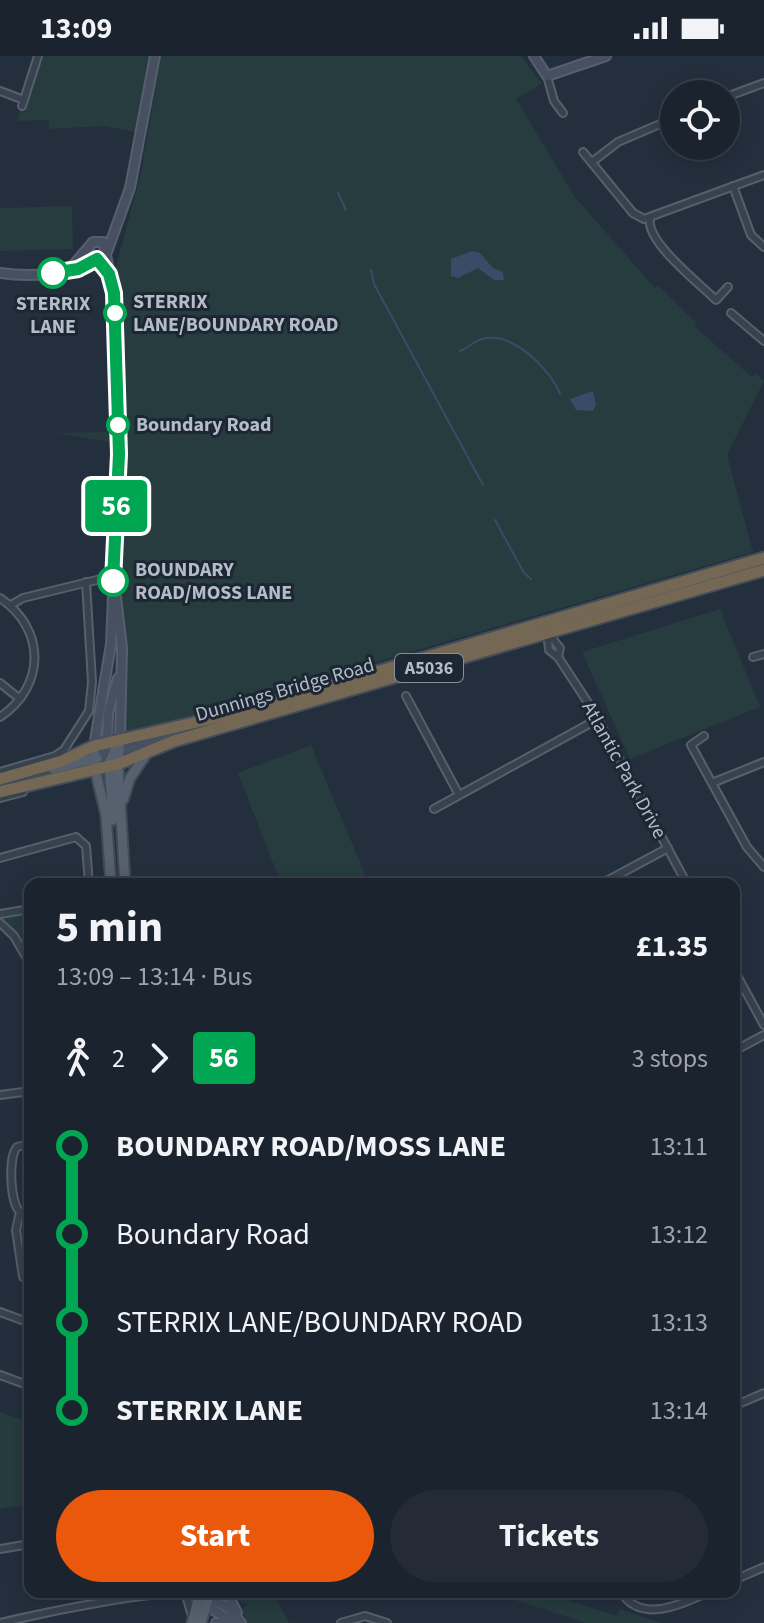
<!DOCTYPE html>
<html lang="en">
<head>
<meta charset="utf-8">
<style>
  :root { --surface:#1b232e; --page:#242b36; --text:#f1f3f6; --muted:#a0a4aa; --line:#39404a; --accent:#ea580c }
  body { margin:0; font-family:"Source Sans 3",sans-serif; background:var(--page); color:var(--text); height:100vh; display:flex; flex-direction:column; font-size:30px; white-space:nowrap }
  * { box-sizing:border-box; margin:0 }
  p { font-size:26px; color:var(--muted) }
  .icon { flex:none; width:44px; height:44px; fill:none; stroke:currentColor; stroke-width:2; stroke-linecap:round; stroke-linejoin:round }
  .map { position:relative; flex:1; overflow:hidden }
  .sheet { position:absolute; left:24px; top:822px; width:716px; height:720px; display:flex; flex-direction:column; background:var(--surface); border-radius:16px; box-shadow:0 4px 20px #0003,0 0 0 2px var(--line) }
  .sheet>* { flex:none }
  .badge { padding:0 16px; border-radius:6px; font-size:28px; line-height:52px }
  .buttons { position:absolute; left:660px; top:24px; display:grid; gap:16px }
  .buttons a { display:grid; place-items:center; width:80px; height:80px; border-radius:50%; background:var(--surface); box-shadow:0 4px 20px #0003,0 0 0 2px var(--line); font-size:40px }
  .map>.badge { position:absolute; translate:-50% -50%; box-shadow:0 0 0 4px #fff }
  .legs { display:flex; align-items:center; gap:12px; height:88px; padding:0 32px; font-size:26px }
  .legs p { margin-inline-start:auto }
  .overview { display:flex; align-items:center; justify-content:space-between; height:136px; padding:0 32px }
  h1 { font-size:44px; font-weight:700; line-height:60px }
  .cta { display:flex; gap:16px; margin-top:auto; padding:16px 32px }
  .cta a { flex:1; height:92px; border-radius:48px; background:var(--accent); color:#fff; font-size:32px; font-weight:700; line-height:92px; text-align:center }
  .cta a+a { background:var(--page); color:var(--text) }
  ul { padding:0 32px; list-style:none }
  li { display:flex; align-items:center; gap:28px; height:88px; font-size:30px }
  li i { display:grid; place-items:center; width:12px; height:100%; margin:0 10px; background:currentColor }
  li i::after { content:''; width:20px; height:20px; margin:-10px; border:6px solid; border-radius:50%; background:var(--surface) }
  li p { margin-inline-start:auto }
  li:first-child i { background:linear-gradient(#0000 50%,currentColor 0) }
  li:last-child i { background:linear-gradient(currentColor 50%,#0000 0) }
  .status { display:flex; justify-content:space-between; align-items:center; height:56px; padding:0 40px; background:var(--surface); direction:ltr }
  .status svg { height:22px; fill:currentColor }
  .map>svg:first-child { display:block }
</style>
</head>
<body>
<div class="status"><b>13:09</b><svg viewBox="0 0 49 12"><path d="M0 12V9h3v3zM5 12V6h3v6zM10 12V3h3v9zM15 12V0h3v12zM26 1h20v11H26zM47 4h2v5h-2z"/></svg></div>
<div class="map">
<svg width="764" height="1567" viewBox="0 0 764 1567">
  <rect width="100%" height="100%" fill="#242f3e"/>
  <g fill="#263c3f">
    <path d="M38 0H157L144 78 105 70 49 73V64L17 65Z"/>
    <path d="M161 0H521L542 28 516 43 574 140 655 232 658 229 693 264 698 265 694 270 752 321 755 317 764 325 727 399 753 496 126 679V589L120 514 127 395 122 316 123 248 115 214 141 118Z"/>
    <path d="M72 150 73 193 0 195V152Z"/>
    <path d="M106 376 111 378V386L55 377Z"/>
    <path d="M720 553 760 651 630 703 582 596Z"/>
    <path d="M311 689 369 828H281L238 717Z"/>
    <path d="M30 856V898L20 880 2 863Z"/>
    <path d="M0 1356 30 1367V1449L0 1452Z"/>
    <path d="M234 1536H273L289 1567H247L242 1554 248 1548 237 1544Z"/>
    <path d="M490 1536H542L617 1560 620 1553 661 1567H586Z"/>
  </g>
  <g fill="#394c67">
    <path d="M472 195 480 197 493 212 503 216 504 224H494L478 212 458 222 451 220V203Z"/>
    <path d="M593 335 596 348 593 355 576 354 570 343Z"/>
  </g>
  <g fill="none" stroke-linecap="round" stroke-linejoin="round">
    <g stroke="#394c67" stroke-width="2">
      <path d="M338 137 346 154"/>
      <path d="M371 214 374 228 483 429"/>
      <path d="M460 295C468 292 474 285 482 283 513 275 550 313 560 338"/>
      <path d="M495 464 524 517 531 523"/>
    </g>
    <g stroke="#565f6c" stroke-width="10">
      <g id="street">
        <path d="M547 20 554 45 563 57"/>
        <path d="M0 35 24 44"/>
        <path d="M726 41 764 27"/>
        <path d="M22 50 38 0"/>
        <path d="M583 96 633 157 644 163 764 119"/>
        <path d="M592 106 618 86 674 62"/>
        <path d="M733 130 751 179 764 191"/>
        <path d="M650 163C646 186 699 227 716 244L728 231"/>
        <path d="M731 257 764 285"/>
        <path d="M0 542C46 573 46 630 0 661"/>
        <path d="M11 549 23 542 113 520"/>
        <path d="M547 575 549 594 558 601 594 656 687 828"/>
        <path d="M548 577 560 592 558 601"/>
        <path d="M753 601 764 598"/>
        <path d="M0 627 20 643"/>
        <path d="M406 640 459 739"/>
        <path d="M704 680 691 689 747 791 764 811"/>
        <path d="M0 716 55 700 64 694 89 655 92 626 86 526"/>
        <path d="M712 727 764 706"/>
        <path d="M0 742 23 736"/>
        <path d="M434 753 598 663"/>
        <path d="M0 802 76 781 86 790 89 828"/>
        <path d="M601 828 668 792"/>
        <path d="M0 858 30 853"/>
        <path d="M0 867 14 880 30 908"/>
        <path d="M734 914 764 969"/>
        <path d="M734 995 764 979"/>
        <path d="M0 1039 30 1035"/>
        <path d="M30 1088 17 1091C8 1101 10 1147 20 1156H30"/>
        <path d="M734 1113 736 1112"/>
        <path d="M20 1156 16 1174 23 1221"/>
        <path d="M0 1256 30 1267"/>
        <path d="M0 1319 30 1330"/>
        <path d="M734 1350 764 1337"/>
        <path d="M0 1493 30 1488"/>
        <path d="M734 1524 764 1511"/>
        <path d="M185 1536 192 1560"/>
        <path d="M621 1536C640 1567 679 1550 708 1536"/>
        <path d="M0 1567C38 1558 168 1530 200 1538"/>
        <path d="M341 1567 365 1560 387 1567"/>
      </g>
    </g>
    <g stroke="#565f6c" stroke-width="12">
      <g id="secondary">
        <path d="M534 0 547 20 606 0"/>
        <path d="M107 196 130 132 155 0"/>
        <path d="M70 213 93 186H103L116 245 119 398 111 588 94 690"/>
        <path d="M0 217C33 222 68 218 97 203"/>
        <path d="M116 541 122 592 120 683"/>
        <path d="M100 688 119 695 178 679"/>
        <path d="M96 708 107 690 108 657 118 622"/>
        <path d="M227 1536 237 1557"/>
        <path d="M204 1540 227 1551 241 1567"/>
        <path d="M204 1548 234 1567"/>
        <path d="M216 1567H233"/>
      </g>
    </g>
    <g stroke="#414a57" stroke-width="13">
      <g id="primary">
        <path d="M120 683 118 708 125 828"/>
        <path d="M94 690 95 713 106 759 111 828"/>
        <path d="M53 713 97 702"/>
        <path d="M123 744 130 722 147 697"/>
        <path d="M113 764 109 707 119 686"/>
        <path d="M192 1567 200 1536"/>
        <path d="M201 1567 210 1536"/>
      </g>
    </g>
    <g stroke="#434c59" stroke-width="15">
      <g id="highway">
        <path d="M0 723 62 705 94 690 240 656 764 502"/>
        <path d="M0 736 118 708 174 685 764 514"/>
      </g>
    </g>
    <use href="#street" stroke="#38414e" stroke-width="6"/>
    <use href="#secondary" stroke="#465061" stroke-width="8"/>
    <use href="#primary" stroke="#56606e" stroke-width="9"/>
    <use href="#highway" stroke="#746855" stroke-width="11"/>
  </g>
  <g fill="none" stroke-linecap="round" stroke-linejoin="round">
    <g stroke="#fff" stroke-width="18">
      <path id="line-1" d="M53 217 78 213 97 203 109 218 114 237 119 398 113 525"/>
    </g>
    <use href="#line-1" stroke="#00a651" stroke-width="12"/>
  </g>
  <g fill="#fff" stroke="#00a651" stroke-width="4">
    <circle cx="53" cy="217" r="14"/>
    <circle cx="115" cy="257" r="10"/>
    <circle cx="118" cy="369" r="10"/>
    <circle cx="113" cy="525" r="14"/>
  </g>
  <g text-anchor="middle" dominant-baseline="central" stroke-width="6" stroke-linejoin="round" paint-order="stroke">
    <rect fill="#1d2633" stroke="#878f9c" stroke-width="2" x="395" y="598" width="68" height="28" rx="6"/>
    <g font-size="18" font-weight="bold" fill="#b4bcc9">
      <text x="429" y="612">A5036</text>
    </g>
    <g font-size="20" font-weight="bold" fill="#b4bcc9" stroke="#1d2633" text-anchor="start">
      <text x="133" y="246">STERRIX<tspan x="133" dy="23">LANE/BOUNDARY ROAD</tspan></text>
      <text x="53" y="248" text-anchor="middle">STERRIX<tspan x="53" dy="23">LANE</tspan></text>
      <text x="136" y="369">Boundary Road</text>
      <text x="135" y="514">BOUNDARY<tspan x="135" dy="23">ROAD/MOSS LANE</tspan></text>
    </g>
    <g font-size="20" fill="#b4bcc9" stroke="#1d2633">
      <text transform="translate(285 634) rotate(-16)">Dunnings Bridge Road</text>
      <text transform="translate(624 714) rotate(61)">Atlantic Park Drive</text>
    </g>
  </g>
</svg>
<div class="buttons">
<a><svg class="icon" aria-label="locate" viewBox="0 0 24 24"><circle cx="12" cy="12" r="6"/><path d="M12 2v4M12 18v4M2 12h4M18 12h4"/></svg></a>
</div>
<b class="badge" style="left:116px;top:450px;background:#00a651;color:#fff">56</b>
<section class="sheet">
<div class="overview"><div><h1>5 min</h1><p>13:09 – 13:14 · Bus</p></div><b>£1.35</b></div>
<div class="legs"><svg class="icon" aria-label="walk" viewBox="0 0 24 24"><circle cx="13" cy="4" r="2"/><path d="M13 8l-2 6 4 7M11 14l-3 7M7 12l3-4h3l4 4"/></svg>2<svg class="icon" aria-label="forward" viewBox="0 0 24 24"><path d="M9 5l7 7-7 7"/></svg><b class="badge" style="background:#00a651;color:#fff">56</b><p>3 stops</p></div>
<ul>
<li><i style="color:#00a651"></i><b>BOUNDARY ROAD/MOSS LANE</b><p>13:11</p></li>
<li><i style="color:#00a651"></i><span>Boundary Road</span><p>13:12</p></li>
<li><i style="color:#00a651"></i><span>STERRIX LANE/BOUNDARY ROAD</span><p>13:13</p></li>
<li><i style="color:#00a651"></i><b>STERRIX LANE</b><p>13:14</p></li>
</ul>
<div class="cta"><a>Start</a><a>Tickets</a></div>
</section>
</div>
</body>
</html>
